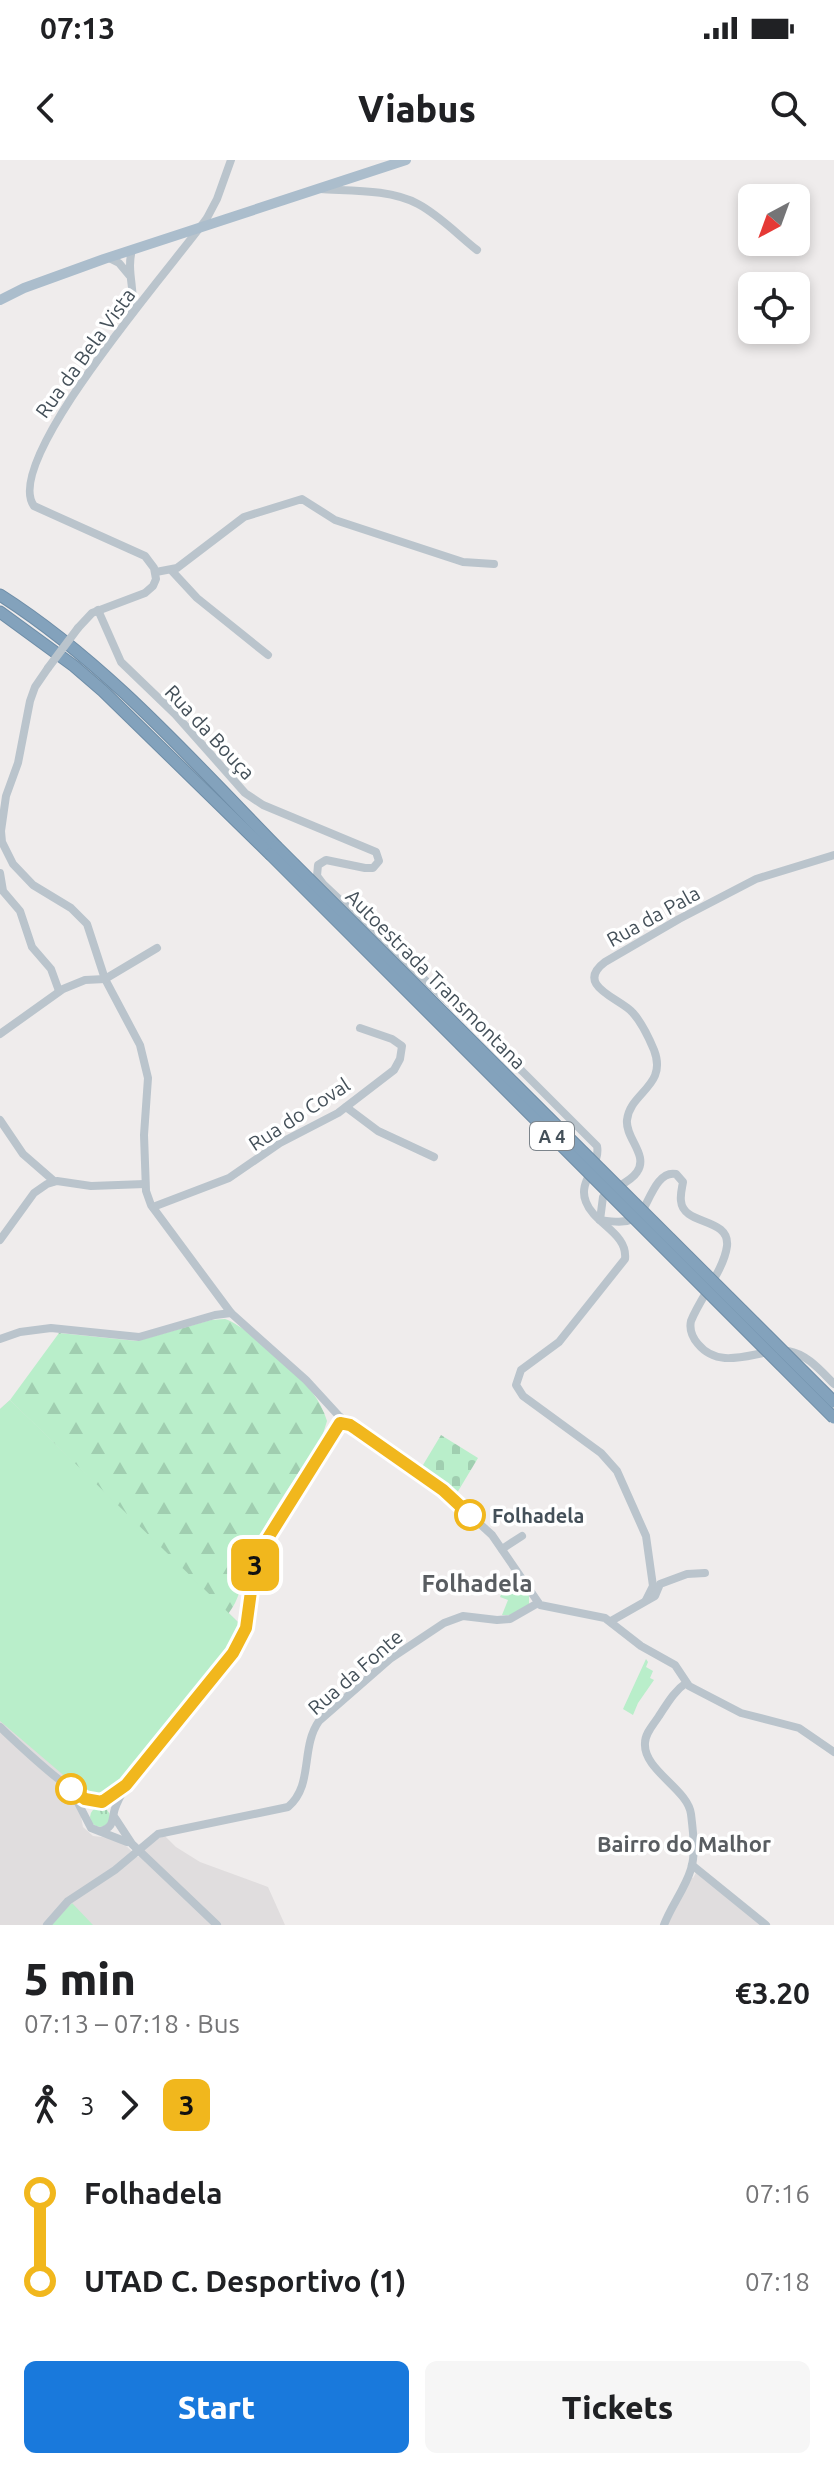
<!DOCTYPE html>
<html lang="en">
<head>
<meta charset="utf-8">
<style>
  :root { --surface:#fff; --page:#f6f6f6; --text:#202124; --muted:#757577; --accent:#1979dc }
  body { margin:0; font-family:Ubuntu,sans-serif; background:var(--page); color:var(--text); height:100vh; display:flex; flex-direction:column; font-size:30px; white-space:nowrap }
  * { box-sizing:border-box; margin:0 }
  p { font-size:26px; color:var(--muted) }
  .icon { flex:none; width:44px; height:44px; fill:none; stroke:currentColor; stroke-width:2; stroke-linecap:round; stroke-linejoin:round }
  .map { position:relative; height:1765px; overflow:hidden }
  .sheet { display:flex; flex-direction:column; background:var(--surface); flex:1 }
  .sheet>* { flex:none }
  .badge { padding:0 16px; border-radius:12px; font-size:28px; line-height:52px }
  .needle { width:52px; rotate:221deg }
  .controls { position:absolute; left:738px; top:24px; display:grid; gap:16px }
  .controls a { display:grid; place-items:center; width:72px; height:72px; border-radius:12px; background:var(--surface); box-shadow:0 4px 12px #0003; font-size:40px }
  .map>.badge { position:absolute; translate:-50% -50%; box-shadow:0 0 0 4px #fff }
  .legs { display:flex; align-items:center; gap:12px; height:88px; padding:0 24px; font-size:26px }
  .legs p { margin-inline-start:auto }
  .overview { display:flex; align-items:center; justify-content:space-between; height:136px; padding:0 24px }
  h1 { font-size:44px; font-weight:800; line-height:60px }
  .cta { display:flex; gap:16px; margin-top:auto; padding:16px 24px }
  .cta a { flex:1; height:92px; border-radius:12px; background:var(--accent); color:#fff; font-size:32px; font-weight:800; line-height:92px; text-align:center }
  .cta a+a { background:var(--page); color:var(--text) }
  ul { padding:0 24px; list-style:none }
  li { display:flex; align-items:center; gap:28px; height:88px; font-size:30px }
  li i { display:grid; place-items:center; width:12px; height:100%; margin:0 10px; background:currentColor }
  li i::after { content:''; width:20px; height:20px; margin:-10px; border:6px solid; border-radius:50%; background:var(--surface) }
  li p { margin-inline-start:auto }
  li:first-child i { background:linear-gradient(#0000 50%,currentColor 0) }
  li:last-child i { background:linear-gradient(currentColor 50%,#0000 0) }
  .status { display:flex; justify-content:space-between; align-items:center; height:56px; padding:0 40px; background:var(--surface); direction:ltr }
  .status svg { height:22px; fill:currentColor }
  header { display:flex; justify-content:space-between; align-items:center; height:104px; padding:0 24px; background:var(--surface); font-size:36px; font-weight:800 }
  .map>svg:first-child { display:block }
</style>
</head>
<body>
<div class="status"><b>07:13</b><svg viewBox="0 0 49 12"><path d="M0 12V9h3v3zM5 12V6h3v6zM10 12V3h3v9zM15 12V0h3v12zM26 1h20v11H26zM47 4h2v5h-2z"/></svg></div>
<header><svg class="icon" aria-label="back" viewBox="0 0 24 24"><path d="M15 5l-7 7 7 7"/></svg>Viabus<svg class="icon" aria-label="search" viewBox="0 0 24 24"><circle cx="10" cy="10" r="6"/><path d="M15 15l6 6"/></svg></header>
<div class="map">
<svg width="834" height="1765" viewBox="0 0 834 1765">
  <defs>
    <pattern id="grass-tufts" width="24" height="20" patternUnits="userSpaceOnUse" patternTransform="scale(2)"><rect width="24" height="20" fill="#b9eeca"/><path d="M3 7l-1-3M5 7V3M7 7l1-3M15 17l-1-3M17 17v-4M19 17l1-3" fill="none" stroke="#a0ceb0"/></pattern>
    <pattern id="forest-firs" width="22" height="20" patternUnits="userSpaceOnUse" patternTransform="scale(2)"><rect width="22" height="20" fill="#b9eeca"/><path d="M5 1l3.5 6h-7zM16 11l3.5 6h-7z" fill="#a0ceb0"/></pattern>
    <pattern id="cemetery-stones" width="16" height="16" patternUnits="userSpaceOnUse" patternTransform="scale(2)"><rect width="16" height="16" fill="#b9eeca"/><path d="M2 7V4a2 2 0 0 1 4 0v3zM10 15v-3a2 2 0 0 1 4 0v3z" fill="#a0ceb0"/></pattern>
  </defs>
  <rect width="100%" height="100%" fill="#efecec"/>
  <g fill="#e0ddde">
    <path d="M10 1240 240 1464 228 1489 100 1639 88 1635 79 1646 83 1667 93 1676 110 1678 124 1684 138 1697 154 1680 165 1676 176 1687 200 1702 268 1727 285 1765H0V1249Z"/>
    <path d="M697 1711 762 1765H667L690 1716 693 1718Z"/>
  </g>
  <circle fill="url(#grass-tufts)" cx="100" cy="1657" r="10"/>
  <path fill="url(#forest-firs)" d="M225 1159C245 1165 299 1214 312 1232 319 1241 324 1251 327 1261L322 1277C298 1315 269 1354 250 1395 240 1416 244 1434 228 1454L10 1240 59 1173 137 1181 211 1160Z"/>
  <path fill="url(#cemetery-stones)" d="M441 1275 478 1298 457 1333 420 1310Z"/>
  <g fill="#b9eeca">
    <path d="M10 1240 240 1464 228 1489 121 1625 100 1639 88 1634 75 1625 0 1561V1249Z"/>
    <path d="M507 1421 518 1432 525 1426 529 1435V1445L510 1455H502L508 1440 500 1437Z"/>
    <path d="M646 1499 648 1502 646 1507 653 1511 650 1518 654 1520 638 1543 633 1555 623 1549Z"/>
    <path d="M72 1743 93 1765H51Z"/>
  </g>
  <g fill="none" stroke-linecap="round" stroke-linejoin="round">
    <g stroke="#6e8da7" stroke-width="13">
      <g id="highway">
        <path d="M0 435C105 502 190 598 276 686"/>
        <path d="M0 452 74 506 103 531 270 694"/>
      </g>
    </g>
    <g stroke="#bac4cc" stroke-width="8">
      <path d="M320 29C350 31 390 29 418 44 439 55 458 75 477 90"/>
      <path d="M109 98 119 103 129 115"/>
      <path d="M132 153C136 132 126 111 132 90"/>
      <path d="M172 411 197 438 268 495"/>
      <path d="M156 412 177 408 244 357 302 339 335 360 463 402 494 404"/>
      <path d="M98 450 121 502 175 554 245 633 263 645 376 692 379 701 373 708H365L326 700 318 705 317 716 323 724 522 911 597 986C601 1006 577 1021 586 1042 594 1064 628 1073 625 1099L559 1182 521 1210 516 1225 523 1236 601 1293 617 1311 646 1376 653 1426 646 1440"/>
      <path d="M78 468 92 453 145 433 153 426 156 419 154 408 145 396 34 346C0 301 177 101 207 58L217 39 231 0"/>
      <path d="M48 508 35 527 30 541 18 603 6 636 1 671 2 682 13 704 33 725 71 748 87 764 105 819 140 885 148 918 144 975 146 1031 151 1045 231 1153 306 1220 339 1256"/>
      <path d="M0 713 3 731 20 751 32 787 51 809 59 831"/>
      <path d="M0 874 63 829 85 820 105 819 157 788"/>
      <path d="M346 947 378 971 434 997"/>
      <path d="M0 960 23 994 54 1021"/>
      <path d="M153 1047 229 1018 280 983 338 953 394 910 400 899 402 886 392 879 360 868"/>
      <path d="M600 1060 603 1037C612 1028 630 1023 637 1012 649 995 625 978 627 960 630 932 668 926 654 890 649 878 642 863 633 853 622 839 573 826 605 802L679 759 756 719 834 695"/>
      <path d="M600 1060C615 1062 628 1064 640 1055 649 1042 657 1010 676 1014L683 1022C682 1028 680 1035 681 1041 683 1066 730 1057 727 1086 724 1110 700 1138 691 1161 689 1170 692 1177 698 1184 722 1213 758 1188 788 1191 807 1194 821 1211 834 1224"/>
      <path d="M0 1080 34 1033 47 1024 57 1021 91 1026 145 1024"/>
      <path d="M0 1179 20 1172 51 1168 139 1177 215 1155 231 1153"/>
      <path d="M340 1257 445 1332 492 1375 540 1445 605 1458 641 1486 675 1505 689 1526 741 1553 799 1568 834 1592"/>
      <path d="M502 1389 522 1376"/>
      <path d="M611 1461 655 1436 660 1424 687 1414 705 1413"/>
      <path d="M0 1567C16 1582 81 1645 100 1642 109 1641 119 1631 126 1625L238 1485 248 1460 254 1409 263 1386 341 1262 340 1257"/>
      <path d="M73 1633 91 1668 127 1682"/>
      <path d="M115 1658 132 1684 217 1765"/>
      <path d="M101 1671C113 1667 112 1662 114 1652 116 1643 122 1634 125 1627"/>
      <path d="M692 1705 766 1765"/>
      <path d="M47 1765 68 1741 115 1710 158 1674 288 1647C314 1625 300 1588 319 1561L390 1499 444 1463 463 1456 497 1460 510 1459 538 1443"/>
      <path d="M664 1765C671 1746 685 1729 691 1709 696 1693 693 1671 691 1654 688 1629 643 1610 645 1583 645 1573 654 1564 659 1556 667 1544 674 1531 686 1523"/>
    </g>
    <path stroke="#abbdcc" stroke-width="10" d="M0 140 24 128 104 99 406 0"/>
    <use href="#highway" stroke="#83a2bc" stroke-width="11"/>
    <g stroke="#6e8da7" stroke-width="13" stroke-linecap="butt">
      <g id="highway-bridge">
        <path d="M276 686 834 1242"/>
        <path d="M270 694 834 1258"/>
      </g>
    </g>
    <path stroke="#bac4cc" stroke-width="8" d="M48 508 78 468"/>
    <use href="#highway-bridge" stroke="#83a2bc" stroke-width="11"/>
  </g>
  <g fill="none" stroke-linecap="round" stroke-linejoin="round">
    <g stroke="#fff" stroke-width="18">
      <path id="line-1" d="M71 1629 85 1639 102 1642 126 1625 233 1493 246 1468 254 1409 263 1386 340 1263 350 1265 356 1269 443 1330 470 1355"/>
    </g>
    <use href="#line-1" stroke="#f1b71d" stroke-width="12"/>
  </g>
  <g fill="#fff" stroke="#f1b71d" stroke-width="4">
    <circle cx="470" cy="1355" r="14"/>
    <circle cx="71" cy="1629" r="14"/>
  </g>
  <g text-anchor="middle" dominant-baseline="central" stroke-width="7" stroke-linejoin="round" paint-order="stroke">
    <rect fill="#fff" stroke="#7c848b" stroke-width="2" x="530" y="962" width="44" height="28" rx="6"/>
    <g font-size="18" font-weight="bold" fill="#445059">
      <text x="552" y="976">A 4</text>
    </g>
    <g font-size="20" fill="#445059" stroke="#fff">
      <text transform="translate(85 193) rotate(-54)">Rua da Bela Vista</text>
      <text transform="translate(210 572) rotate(47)">Rua da Bouça</text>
      <text transform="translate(653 756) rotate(-29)">Rua da Pala</text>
      <text transform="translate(436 819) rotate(45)">Autoestrada Transmontana</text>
      <text transform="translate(299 954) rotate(-33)">Rua do Coval</text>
      <text transform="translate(355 1512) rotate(-41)">Rua da Fonte</text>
    </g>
    <g font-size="20" font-weight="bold" fill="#445059" stroke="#fff" text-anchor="start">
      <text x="492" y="1355">Folhadela</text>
    </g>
    <g font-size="22" font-weight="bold" fill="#595d61" stroke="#fff">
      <text x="684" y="1683">Bairro do Malhor</text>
    </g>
    <g font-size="24" font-weight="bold" fill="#595d61" stroke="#fff">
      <text x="477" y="1423">Folhadela</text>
    </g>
  </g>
</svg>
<div class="controls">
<a><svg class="needle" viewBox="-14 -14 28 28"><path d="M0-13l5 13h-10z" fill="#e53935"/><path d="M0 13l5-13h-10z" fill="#757577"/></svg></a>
<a><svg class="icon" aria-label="locate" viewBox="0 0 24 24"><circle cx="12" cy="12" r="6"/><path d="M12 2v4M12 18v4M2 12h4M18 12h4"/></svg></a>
</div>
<b class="badge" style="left:255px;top:1405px;background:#f1b71d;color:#111">3</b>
</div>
<section class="sheet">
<div class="overview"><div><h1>5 min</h1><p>07:13 – 07:18 · Bus</p></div><b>€3.20</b></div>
<div class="legs"><svg class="icon" aria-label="walk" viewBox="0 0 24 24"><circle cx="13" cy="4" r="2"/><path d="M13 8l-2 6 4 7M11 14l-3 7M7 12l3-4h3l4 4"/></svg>3<svg class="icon" aria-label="forward" viewBox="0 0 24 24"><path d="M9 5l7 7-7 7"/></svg><b class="badge" style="background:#f1b71d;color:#111">3</b></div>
<ul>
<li><i style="color:#f1b71d"></i><b>Folhadela</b><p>07:16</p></li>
<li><i style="color:#f1b71d"></i><b>UTAD C. Desportivo (1)</b><p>07:18</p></li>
</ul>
<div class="cta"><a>Start</a><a>Tickets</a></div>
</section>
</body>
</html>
